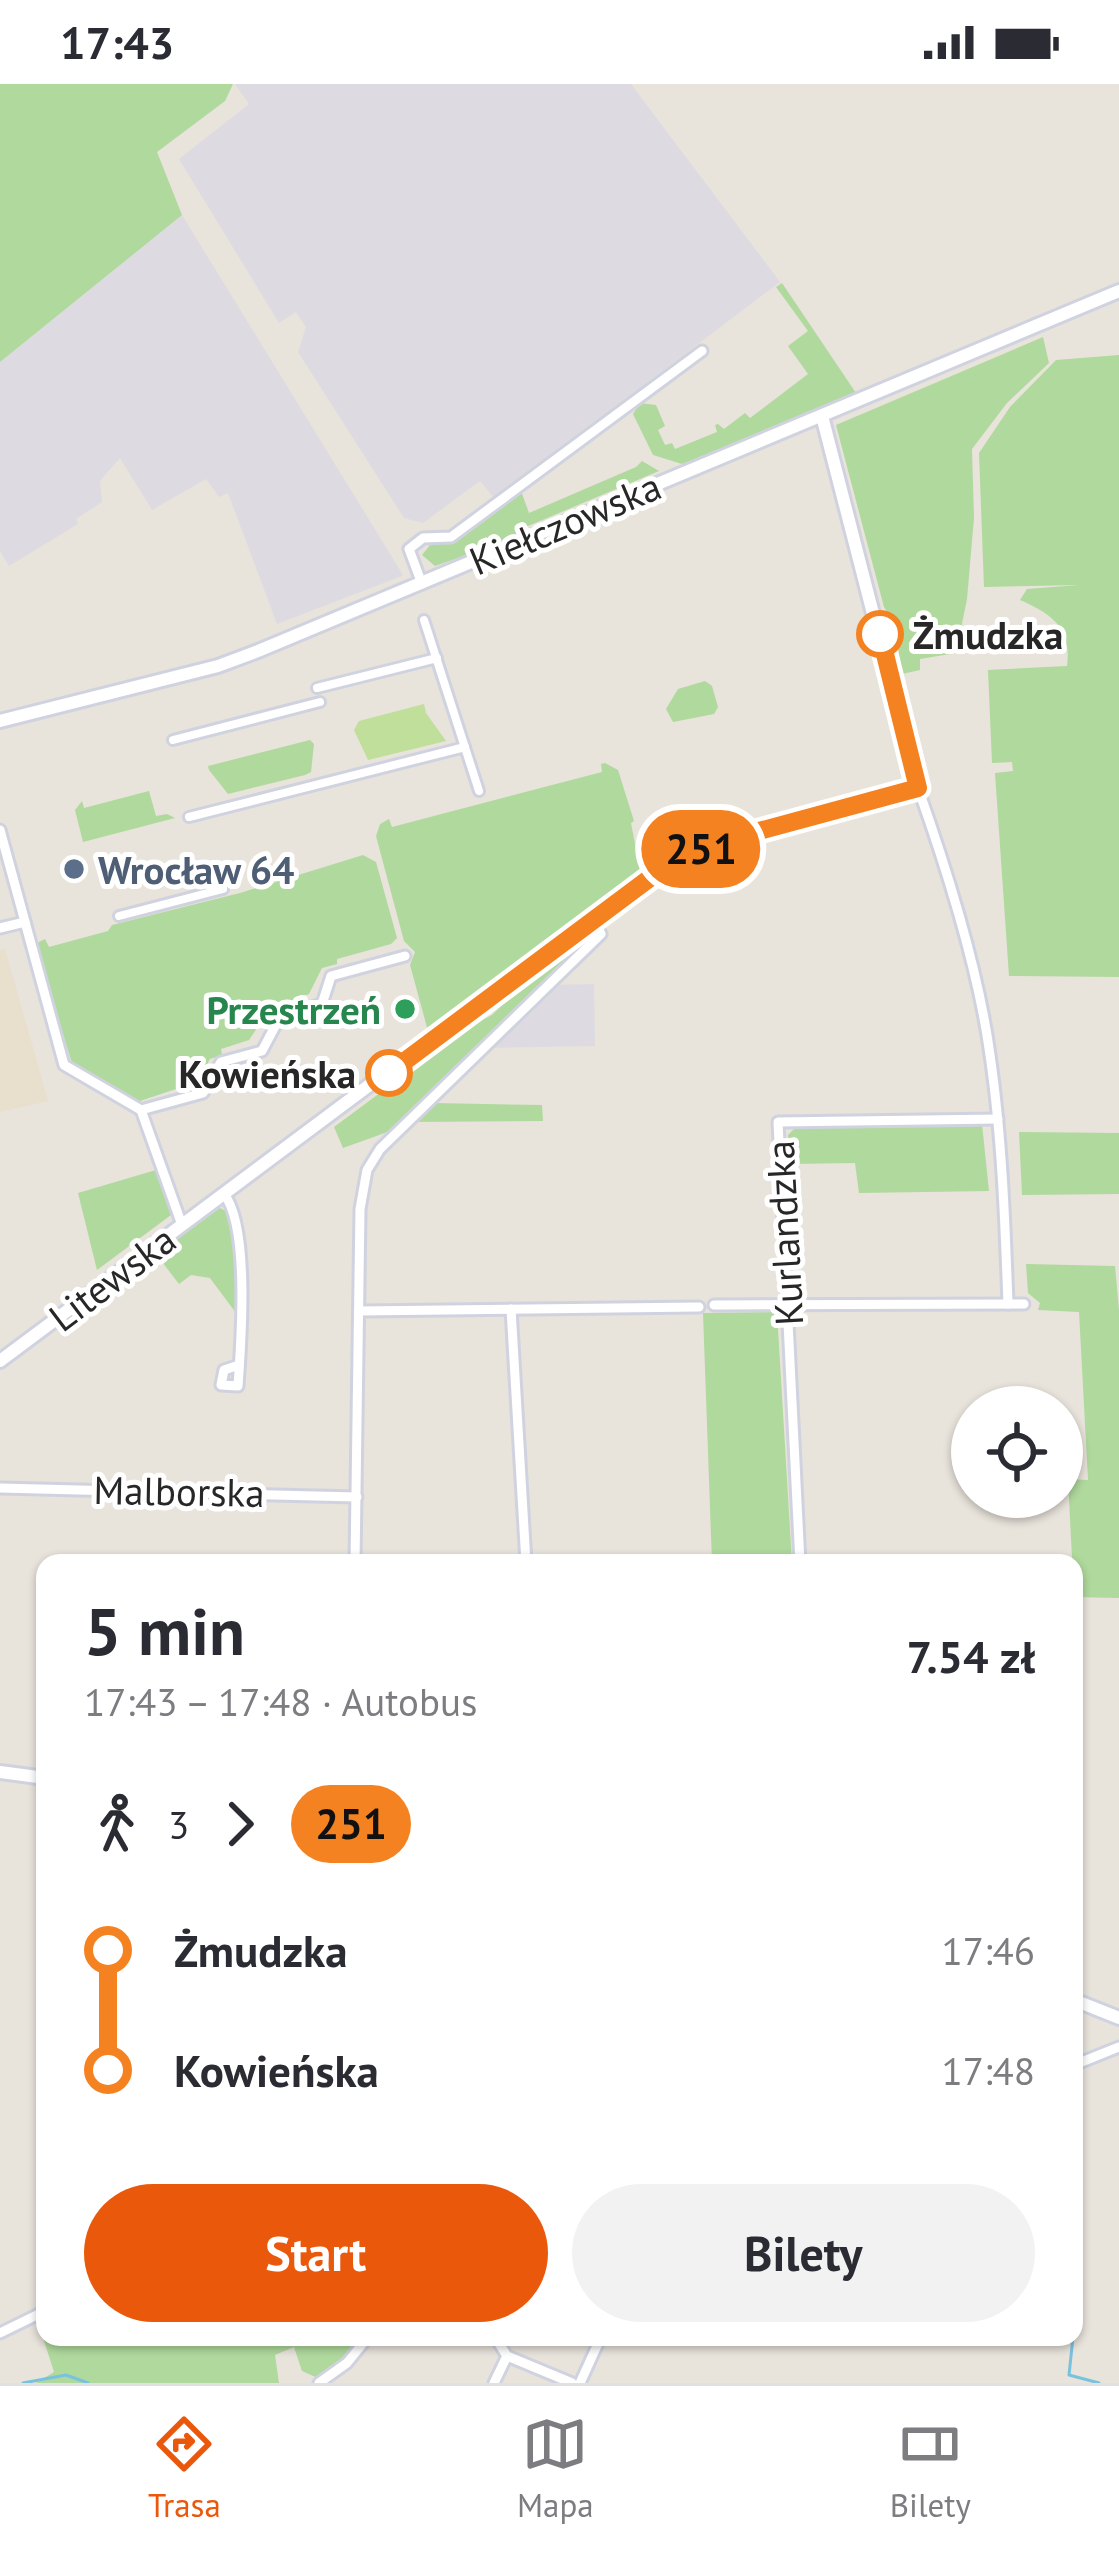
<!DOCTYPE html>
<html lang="pl">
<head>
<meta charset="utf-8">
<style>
  :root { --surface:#fff; --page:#f2f2f3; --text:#2b2b33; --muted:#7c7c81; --line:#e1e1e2; --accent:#ea580c }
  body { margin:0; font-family:"PT Sans",sans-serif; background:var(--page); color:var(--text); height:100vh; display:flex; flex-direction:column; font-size:45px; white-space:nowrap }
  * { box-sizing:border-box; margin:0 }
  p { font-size:39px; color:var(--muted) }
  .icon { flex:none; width:66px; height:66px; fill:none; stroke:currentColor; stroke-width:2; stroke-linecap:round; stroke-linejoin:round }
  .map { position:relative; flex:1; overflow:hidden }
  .side { position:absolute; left:36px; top:1470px; width:1047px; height:792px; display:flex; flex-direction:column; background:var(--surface); border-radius:24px; box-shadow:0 3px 9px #0004 }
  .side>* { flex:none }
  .badge { padding:0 24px; border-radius:39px; font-size:42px; line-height:78px }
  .controls { position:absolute; left:951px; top:1302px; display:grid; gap:24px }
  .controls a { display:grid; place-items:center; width:132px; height:132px; border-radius:50%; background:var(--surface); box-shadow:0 3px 9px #0004; font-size:60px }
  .map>.badge { position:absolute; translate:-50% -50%; box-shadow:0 0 0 6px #fff }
  .legs { display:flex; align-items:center; gap:18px; height:132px; padding:0 48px; font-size:39px }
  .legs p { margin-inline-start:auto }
  .summary { display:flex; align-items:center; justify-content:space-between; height:204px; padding:0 48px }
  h1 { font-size:66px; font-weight:700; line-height:90px }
  .action { display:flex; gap:24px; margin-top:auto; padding:24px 48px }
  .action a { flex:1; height:138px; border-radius:72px; background:var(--accent); color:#fff; font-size:48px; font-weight:700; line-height:138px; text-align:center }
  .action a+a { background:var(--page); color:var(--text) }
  ul { padding:0 48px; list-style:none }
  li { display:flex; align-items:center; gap:42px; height:120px; font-size:45px }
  li i { display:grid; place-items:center; width:18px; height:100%; margin:0 15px; background:currentColor }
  li i::after { content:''; width:30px; height:30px; margin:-15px; border:9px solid; border-radius:50%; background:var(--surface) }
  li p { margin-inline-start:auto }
  li:first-child i { background:linear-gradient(#0000 50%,currentColor 0) }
  li:last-child i { background:linear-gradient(currentColor 50%,#0000 0) }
  .status { display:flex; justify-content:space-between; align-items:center; height:84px; padding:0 60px; background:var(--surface); direction:ltr }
  .status svg { height:33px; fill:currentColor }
  .tab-bar { display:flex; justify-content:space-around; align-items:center; height:168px; border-top:3px solid var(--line); background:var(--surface); font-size:33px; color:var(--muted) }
  .tab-bar a { display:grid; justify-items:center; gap:6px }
  .tab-bar .selected { color:var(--accent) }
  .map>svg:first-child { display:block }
</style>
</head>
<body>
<div class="status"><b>17:43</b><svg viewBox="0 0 49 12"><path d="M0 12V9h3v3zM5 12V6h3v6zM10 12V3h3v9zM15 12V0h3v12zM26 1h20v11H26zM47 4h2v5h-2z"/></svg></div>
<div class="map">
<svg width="1119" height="2299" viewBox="0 0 1119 2299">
  <rect width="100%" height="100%" fill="#e8e3db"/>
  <g fill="#dddbe1">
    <path d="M235 0H631L780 198 494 414 480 397 423 439 404 434 298 268 306 243 296 228 279 239 179 75 249 20Z"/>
    <path d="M182 131 403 491 402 492 277 540 228 409 219 413 206 395 152 426 120 374 100 397 102 418 76 435 78 440 9 482 0 467V278Z"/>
    <path d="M594 900 595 962 484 964 550 901Z"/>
  </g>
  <path fill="#e8dfcc" d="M5 865 48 1017 0 1028V866Z"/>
  <g fill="#b0d99d">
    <path d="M0 0H233L225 17 157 68 182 131 0 278Z"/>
    <path d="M782 199 858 312 682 380 653 371 633 330 640 319 656 321 665 342 658 346 665 361 672 359 675 365 717 348 715 341 718 340 724 345 745 329 750 334 808 290 788 262 808 247 776 203Z"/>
    <path d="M1043 253 1049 279 1007 319 972 365 974 434 967 515 956 569 920 575V586L902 590 894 538 884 523 836 341Z"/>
    <path d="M1119 271V893L1009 892 995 689 1013 687 1012 678 992 679 988 586 1067 582C1072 544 1052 530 1020 516L1027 505 1079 501 984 503 979 369 1010 323 1056 276Z"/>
    <path d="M642 377 659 387 521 445 510 456 435 482 422 471 430 461 458 454 521 407 529 429 636 383Z"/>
    <path d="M705 597 712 602 718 623 714 630 673 638 666 625 678 605Z"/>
    <path d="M310 656 314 660 311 688 305 691 228 710 209 686 208 682Z"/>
    <path d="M605 679 618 686 634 737 631 739 640 786 428 947 410 881 415 868 404 857 376 752 380 740 389 735 392 743 602 688 601 680Z"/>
    <path d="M149 707 156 732 167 730 175 734 83 758 75 726 82 717 84 724Z"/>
    <path d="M363 771 376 778 397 854 391 860 337 875V880L322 884 309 910 276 922V926L267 929 249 956 221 965 222 971 210 975 197 998 137 1018 72 979 35 860 45 855 49 863 108 847 112 841 240 809Z"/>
    <path d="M592 851 589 858 393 1046 343 1064 334 1043 469 943 492 931 516 907Z"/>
    <path d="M433 1019 542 1021 543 1037 411 1038Z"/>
    <path d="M982 1040 989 1107 859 1109 855 1079 790 1080 788 1051 796 1043Z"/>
    <path d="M1019 1048 1119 1049V1110L1022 1111Z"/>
    <path d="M156 1086 171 1131 97 1186 78 1109Z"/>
    <path d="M220 1124 228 1128 236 1184V1229L210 1194 191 1191 179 1200 156 1170Z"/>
    <path d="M1026 1180 1115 1182 1119 1226V1514L1074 1513 1068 1395 1088 1396 1079 1228 1038 1226 1040 1219 1028 1209Z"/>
    <path d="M777 1228 792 1479H712L703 1229Z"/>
    <path d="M45 2231V2253H315L329 2260 365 2253 333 2288 320 2295 302 2287 294 2263 275 2271 279 2299H36L54 2288 37 2235Z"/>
  </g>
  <path fill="#c0df9a" d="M424 620 426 629 446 657 368 676 354 646 359 637Z"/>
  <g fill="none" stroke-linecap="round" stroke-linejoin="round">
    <g stroke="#79c2df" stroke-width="3">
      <path d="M1074 2219 1077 2223 1074 2245"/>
      <path d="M1073 2253 1069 2291 1099 2299"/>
      <path d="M23 2299 66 2291 88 2299"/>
    </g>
    <g stroke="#d0d3df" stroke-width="14">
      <g id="pedestrian">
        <path d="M424 536 479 707"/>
        <path d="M317 604 437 574"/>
        <path d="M173 656 320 618"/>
        <path d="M189 733 465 663"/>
        <path d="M119 832 223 805"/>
      </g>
    </g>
    <g stroke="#d0d3df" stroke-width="15">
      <g id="minor">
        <path d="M422 500 409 465 423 454 451 453 702 267"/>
        <path d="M918 704C946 783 979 889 990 971 1002 1053 1005 1137 1008 1220"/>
        <path d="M0 746 64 981 141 1026 182 1141"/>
        <path d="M0 844 25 838"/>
        <path d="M141 1026 203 1009 221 978 262 967 280 933 322 920 331 892 405 872"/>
        <path d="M224 1110C250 1143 241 1259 238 1302L221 1301 224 1286 239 1281"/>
        <path d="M714 1221 1024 1220"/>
        <path d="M511 1225 526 1479"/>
        <path d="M359 1227 699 1223"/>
        <path d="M0 1404 357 1413"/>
        <path d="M355 1479 360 1125 367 1086 380 1065 601 850 593 834"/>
        <path d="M800 1479 778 1038 998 1035"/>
        <path d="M1074 1981 1119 1963"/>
        <path d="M0 2249 45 2227"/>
        <path d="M495 2253 507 2272 572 2299"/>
        <path d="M319 2299 347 2279 368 2253"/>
        <path d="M494 2299 507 2272"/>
        <path d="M580 2299 601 2253"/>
      </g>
    </g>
    <g stroke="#d0d3df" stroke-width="18">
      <g id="tertiary">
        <path d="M0 637 218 582 258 567 1119 207"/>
        <path d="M0 1277 652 790 711 761 918 704 822 332"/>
        <path d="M0 1688 45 1694"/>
        <path d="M1074 1916 1119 1934"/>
      </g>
    </g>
    <use href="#pedestrian" stroke="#fff" stroke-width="8"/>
    <use href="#minor" stroke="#fff" stroke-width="9"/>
    <use href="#tertiary" stroke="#fff" stroke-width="12"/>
  </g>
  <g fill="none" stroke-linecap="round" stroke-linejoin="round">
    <g stroke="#fff" stroke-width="27">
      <path id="line-1" d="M389 989 670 779 711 760 918 704 880 550"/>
    </g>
    <use href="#line-1" stroke="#f58220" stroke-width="18"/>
  </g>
  <g fill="#fff" stroke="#f58220" stroke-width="6">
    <circle cx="880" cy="550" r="21"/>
    <circle cx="389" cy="989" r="21"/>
  </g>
  <circle fill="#5c6f8a" stroke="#fff" stroke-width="4.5" cx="74" cy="785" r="12"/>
  <circle fill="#2e9e5b" stroke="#fff" stroke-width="4.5" cx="405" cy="925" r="12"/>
  <g text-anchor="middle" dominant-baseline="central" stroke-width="10" stroke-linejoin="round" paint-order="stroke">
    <g font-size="39" fill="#272727" stroke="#fff">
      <text transform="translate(565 439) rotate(-23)">Kiełczowska</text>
      <text transform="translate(784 1149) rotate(-93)">Kurlandzka</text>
      <text transform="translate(112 1194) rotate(-37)">Litewska</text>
      <text transform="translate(179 1407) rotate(1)">Malborska</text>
    </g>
    <g font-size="39" font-weight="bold" fill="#272727" stroke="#fff" text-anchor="start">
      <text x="913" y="550">Żmudzka</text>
      <text x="356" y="989" text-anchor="end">Kowieńska</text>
    </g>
    <g font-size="39" font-weight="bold" fill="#4e5e75" stroke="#fff" text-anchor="start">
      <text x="98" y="785">Wrocław 64</text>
    </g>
    <g font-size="39" font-weight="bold" fill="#27864d" stroke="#fff" text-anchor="end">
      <text x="381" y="925">Przestrzeń</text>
    </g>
  </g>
</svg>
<div class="controls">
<a><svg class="icon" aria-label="locate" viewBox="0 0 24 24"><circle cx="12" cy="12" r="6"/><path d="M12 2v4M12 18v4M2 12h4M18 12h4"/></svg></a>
</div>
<b class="badge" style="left:701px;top:765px;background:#f58220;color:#111">251</b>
<section class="side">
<div class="summary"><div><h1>5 min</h1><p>17:43 – 17:48 · Autobus</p></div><b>7.54 zł</b></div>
<div class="legs"><svg class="icon" aria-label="walk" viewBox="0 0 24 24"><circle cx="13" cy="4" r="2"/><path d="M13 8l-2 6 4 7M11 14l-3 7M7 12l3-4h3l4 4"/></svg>3<svg class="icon" aria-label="forward" viewBox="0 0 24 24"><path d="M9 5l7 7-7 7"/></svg><b class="badge" style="background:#f58220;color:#111">251</b></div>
<ul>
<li><i style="color:#f58220"></i><b>Żmudzka</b><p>17:46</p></li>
<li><i style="color:#f58220"></i><b>Kowieńska</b><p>17:48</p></li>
</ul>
<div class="action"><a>Start</a><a>Bilety</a></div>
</section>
</div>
<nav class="tab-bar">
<a class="selected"><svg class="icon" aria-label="directions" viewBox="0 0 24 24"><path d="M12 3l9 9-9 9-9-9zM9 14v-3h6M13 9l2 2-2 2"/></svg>Trasa</a>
<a><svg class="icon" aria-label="map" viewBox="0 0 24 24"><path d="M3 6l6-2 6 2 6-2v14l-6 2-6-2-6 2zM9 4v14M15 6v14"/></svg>Mapa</a>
<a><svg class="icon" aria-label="tickets" viewBox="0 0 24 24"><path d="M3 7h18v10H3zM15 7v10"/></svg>Bilety</a>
</nav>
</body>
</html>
